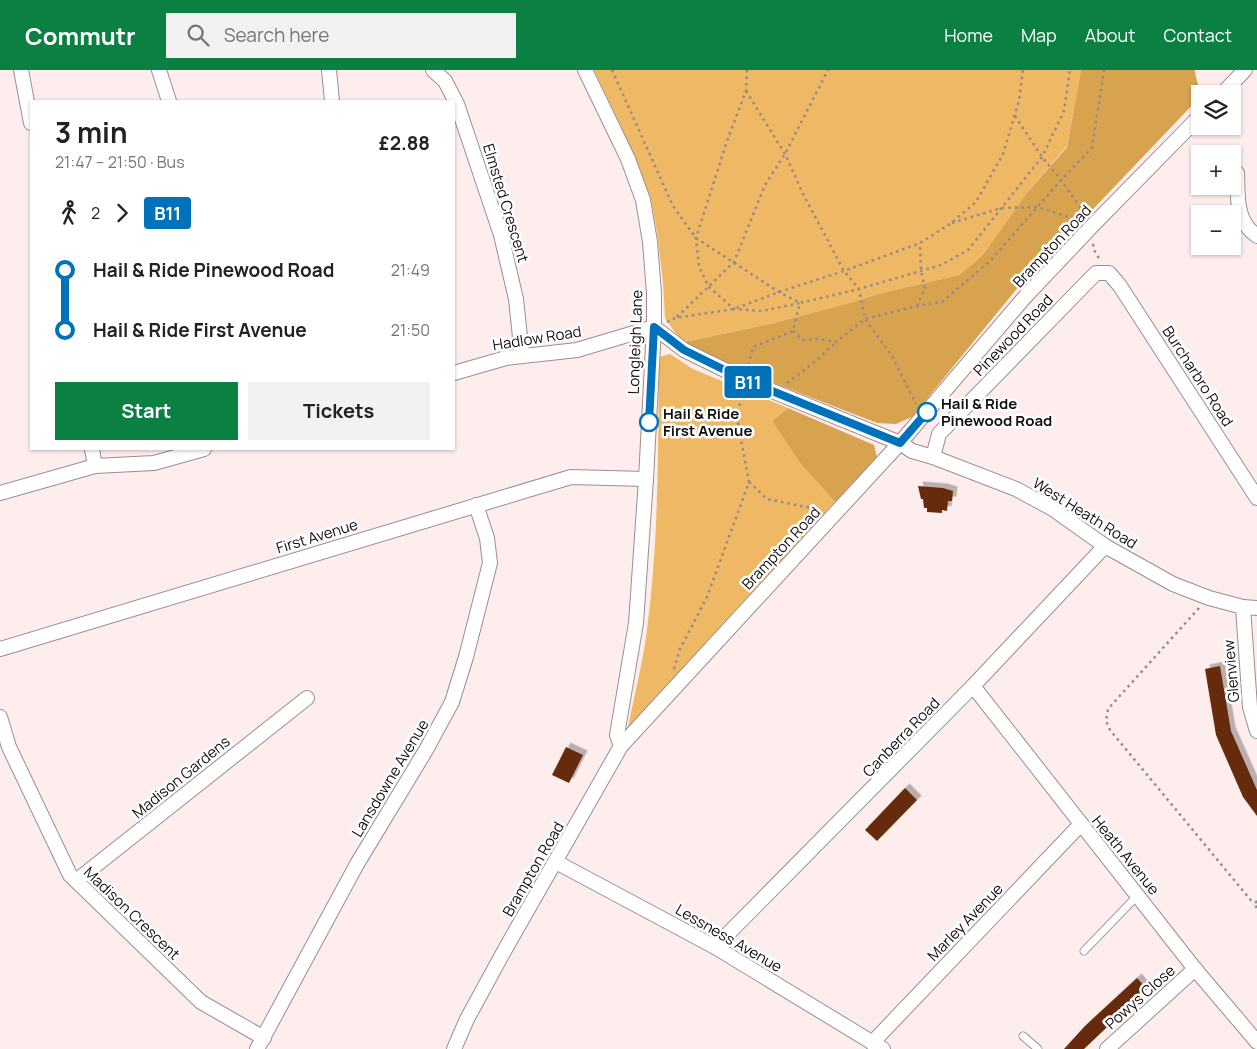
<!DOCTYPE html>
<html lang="en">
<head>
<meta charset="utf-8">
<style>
  :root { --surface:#fff; --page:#f2f2f2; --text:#222; --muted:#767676; --accent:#0b8043 }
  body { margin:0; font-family:Manrope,sans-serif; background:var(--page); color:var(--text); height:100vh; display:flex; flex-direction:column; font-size:19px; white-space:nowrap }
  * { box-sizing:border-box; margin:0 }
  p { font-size:16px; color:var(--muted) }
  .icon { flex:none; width:28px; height:28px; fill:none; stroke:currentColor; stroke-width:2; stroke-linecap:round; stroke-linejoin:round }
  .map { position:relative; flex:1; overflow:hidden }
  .side { position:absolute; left:30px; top:30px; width:425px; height:350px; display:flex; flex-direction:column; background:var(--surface); border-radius:0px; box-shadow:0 1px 4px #0004 }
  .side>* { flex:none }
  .badge { padding:0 10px; border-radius:4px; font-size:18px; line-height:32px }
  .controls { position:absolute; left:1191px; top:15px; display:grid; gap:10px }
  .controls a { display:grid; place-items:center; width:50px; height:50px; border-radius:0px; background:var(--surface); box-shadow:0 1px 4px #0004; font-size:25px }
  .map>.badge { position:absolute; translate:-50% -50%; box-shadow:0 0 0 2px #fff }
  .legs { display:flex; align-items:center; gap:8px; height:55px; padding:0 25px; font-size:16px }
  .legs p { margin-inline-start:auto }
  .overview { display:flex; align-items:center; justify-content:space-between; height:85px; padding:0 25px }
  h1 { font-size:28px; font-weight:700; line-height:38px }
  .cta { display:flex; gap:10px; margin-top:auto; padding:10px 25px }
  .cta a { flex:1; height:58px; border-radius:0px; background:var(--accent); color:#fff; font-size:20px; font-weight:700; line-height:58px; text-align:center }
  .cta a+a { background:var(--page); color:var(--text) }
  ul { padding:0 25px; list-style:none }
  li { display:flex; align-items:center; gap:18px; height:60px; font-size:19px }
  li i { display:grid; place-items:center; width:8px; height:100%; margin:0 6px; background:currentColor }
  li i::after { content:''; width:12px; height:12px; margin:-6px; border:4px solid; border-radius:50%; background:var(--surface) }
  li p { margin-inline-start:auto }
  li:first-child i { background:linear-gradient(#0000 50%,currentColor 0) }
  li:last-child i { background:linear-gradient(currentColor 50%,#0000 0) }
  header { display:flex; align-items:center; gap:30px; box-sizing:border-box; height:70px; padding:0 25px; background:var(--accent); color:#fff }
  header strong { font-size:24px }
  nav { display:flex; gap:28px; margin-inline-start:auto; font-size:18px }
  .search { width:350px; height:45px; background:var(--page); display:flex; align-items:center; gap:12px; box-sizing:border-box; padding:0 18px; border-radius:0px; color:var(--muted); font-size:19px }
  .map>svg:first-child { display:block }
</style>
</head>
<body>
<header>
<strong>Commutr</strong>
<div class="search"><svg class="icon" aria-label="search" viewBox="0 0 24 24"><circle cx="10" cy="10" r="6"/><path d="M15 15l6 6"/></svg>Search here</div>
<nav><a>Home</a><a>Map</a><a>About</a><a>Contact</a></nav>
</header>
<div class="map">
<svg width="1257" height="979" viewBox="0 0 1257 979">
  <defs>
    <filter id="shadow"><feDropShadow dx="4.5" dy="-4.5" stdDeviation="0" flood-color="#0004"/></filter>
  </defs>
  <rect width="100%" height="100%" fill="#fdeded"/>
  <g fill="#eeb865">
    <path d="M594 0H1081L1067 76 1026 124 982 186 959 205 882 223 853 232 770 254 684 272 674 261 665 248 663 212 657 162 651 129 621 56Z"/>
    <path d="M670 284 693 299 788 338 772 351 800 393 835 432 628 658C634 625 643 593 647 560 659 470 658 378 659 287Z"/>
  </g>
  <g fill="#d8a34f">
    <path d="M1081 0H1195C1195 9 1201 19 1200 27L1015 221 912 347 896 354 877 353 719 292 684 272 770 254 853 232 882 223 959 205 982 186 1026 124 1067 77Z"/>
    <path d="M788 338 874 375 877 387 835 432 800 393 772 351Z"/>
  </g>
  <g fill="#662c07" filter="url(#shadow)">
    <path d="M918 416 943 418 953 421 952 431H948L947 441 942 440V443L927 442V438H924L923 429H921Z"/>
    <path d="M1220 596 1231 661 1257 720V746L1243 727 1216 665 1205 599Z"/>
    <path d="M566 677 583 685 569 713 552 705Z"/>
    <path d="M905 718 917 730 877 771 865 760Z"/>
    <path d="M1137 908 1147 919 1084 979H1064L1085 956Z"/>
  </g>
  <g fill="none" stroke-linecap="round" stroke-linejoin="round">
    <g stroke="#9c8e8e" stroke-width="9">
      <g id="lane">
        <path d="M1084 881 1138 825"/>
        <path d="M1023 966 1038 979"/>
      </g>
    </g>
    <g stroke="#9c8e8e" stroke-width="16">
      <g id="street">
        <path d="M21 0 31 53"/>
        <path d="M159 0 169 31"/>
        <path d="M329 0 332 31"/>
        <path d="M433 0 445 11 457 34 501 165 516 229 522 286"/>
        <path d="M585 0 628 89 643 130 650 172 654 223V257L646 409 636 553 617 665 621 676"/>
        <path d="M1222 24 1245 0"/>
        <path d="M1237 103C1238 126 1235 151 1257 166"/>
        <path d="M654 257 684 280 745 310 900 373 912 381 933 387 1016 419 1053 439 1105 476 1173 514 1209 528 1243 537 1257 538"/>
        <path d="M454 303 506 288 577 280 654 257"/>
        <path d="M92 379 95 396"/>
        <path d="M933 387 939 364 1096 203H1109L1120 216 1257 428"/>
        <path d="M0 423 95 396 154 393 204 379"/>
        <path d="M1243 537 1250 637 1257 661"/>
        <path d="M0 579 571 407 646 409"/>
        <path d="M973 616 1195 899 1257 972"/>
        <path d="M0 647 9 677 70 805 201 932 264 968"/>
        <path d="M556 792 715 877 883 979"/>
        <path d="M76 811 307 628"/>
        <path d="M715 877 973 616 1105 476"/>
        <path d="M872 973 1081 754"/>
        <path d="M257 979 357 794 426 680 452 632 466 587 490 493 487 468 476 435"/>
        <path d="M454 979 467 949 503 883 621 676 900 373 1024 228 1093 155 1200 46"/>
        <path d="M1107 979 1195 899"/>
      </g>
    </g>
    <g stroke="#958a8a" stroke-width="2.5" stroke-dasharray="2.5 4" stroke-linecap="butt">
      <path d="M612 0 673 136 696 168 779 222 800 233 859 219 941 195 968 180 1042 87 1064 41 1070 0"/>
      <path d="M747 0 746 21 727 71 696 168 699 197 709 217 734 239 762 241 800 233 793 261 753 277 748 298"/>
      <path d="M746 21 785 84 803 124 844 201 859 219 865 249 892 286 916 334"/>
      <path d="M1015 46 1042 87 1061 110 1085 144"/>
      <path d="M952 153 1001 138 1038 137 1080 151"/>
      <path d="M1093 174 1094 180 1100 190"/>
      <path d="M917 236 925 218 921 201 920 173"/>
      <path d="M677 247 734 192 765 115 785 84 828 0"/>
      <path d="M667 252 675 248 734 239 779 222 844 201 920 173 950 154 976 132 1003 84 1019 31 1023 0"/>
      <path d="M793 261 803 270 819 269 836 272 865 249 917 236 942 232 991 190 1061 110 1092 78 1104 0"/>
      <path d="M787 313 816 291 836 272"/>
      <path d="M749 412 767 429 811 438 820 442"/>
      <path d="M1199 538 1108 639 1106 651 1110 660 1254 834"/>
      <path d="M674 599 680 579 707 527 749 412 737 348 742 323"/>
      <path d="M1257 831 1254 834 1257 838"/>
    </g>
    <use href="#lane" stroke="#fff" stroke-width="7"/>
    <use href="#street" stroke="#fff" stroke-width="14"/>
  </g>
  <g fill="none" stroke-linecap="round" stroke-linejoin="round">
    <g stroke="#fff" stroke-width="11">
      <path id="line-1" d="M649 352 654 257 684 280 745 310 900 373 927 342"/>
    </g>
    <use href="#line-1" stroke="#0072bc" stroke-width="8"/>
  </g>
  <g fill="#fff" stroke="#0072bc" stroke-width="2.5">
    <circle cx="927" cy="342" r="9"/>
    <circle cx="649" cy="352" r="9"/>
  </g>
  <g text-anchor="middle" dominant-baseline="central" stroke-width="5" stroke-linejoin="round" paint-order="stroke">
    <g font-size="15" fill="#130e0e" stroke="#fff">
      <text transform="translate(506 133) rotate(73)">Elmsted Crescent</text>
      <text transform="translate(1052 176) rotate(-47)">Brampton Road</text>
      <text transform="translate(1013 265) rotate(-46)">Pinewood Road</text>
      <text transform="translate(537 268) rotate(-9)">Hadlow Road</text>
      <text transform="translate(635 272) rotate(-88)">Longleigh Lane</text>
      <text transform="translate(1198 306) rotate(57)">Burcharbro Road</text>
      <text transform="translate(1085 443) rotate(32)">West Heath Road</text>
      <text transform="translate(317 466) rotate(-17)">First Avenue</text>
      <text transform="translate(781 478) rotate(-47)">Brampton Road</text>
      <text transform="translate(1231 601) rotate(-95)">Glenview</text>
      <text transform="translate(901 667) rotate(-46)">Canberra Road</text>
      <text transform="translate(181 707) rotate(-39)">Madison Gardens</text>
      <text transform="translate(390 708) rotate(-59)">Lansdowne Avenue</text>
      <text transform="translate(1126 785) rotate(51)">Heath Avenue</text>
      <text transform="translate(533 799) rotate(-60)">Brampton Road</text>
      <text transform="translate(132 843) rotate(44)">Madison Crescent</text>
      <text transform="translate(965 852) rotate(-46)">Marley Avenue</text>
      <text transform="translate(729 868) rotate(30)">Lessness Avenue</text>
      <text transform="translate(1140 927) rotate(-42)">Powys Close</text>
    </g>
    <g font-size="15" font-weight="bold" fill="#130e0e" stroke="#fff" text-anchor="start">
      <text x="941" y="333">Hail &amp; Ride<tspan x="941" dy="17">Pinewood Road</tspan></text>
      <text x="663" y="343">Hail &amp; Ride<tspan x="663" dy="17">First Avenue</tspan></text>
    </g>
  </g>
</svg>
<div class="controls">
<a><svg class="icon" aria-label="layers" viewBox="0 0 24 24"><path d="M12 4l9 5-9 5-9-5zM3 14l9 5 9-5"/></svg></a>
<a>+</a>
<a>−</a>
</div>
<b class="badge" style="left:748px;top:312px;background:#0072bc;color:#fff">B11</b>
<section class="side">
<div class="overview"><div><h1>3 min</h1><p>21:47 – 21:50 · Bus</p></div><b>£2.88</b></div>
<div class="legs"><svg class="icon" aria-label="walk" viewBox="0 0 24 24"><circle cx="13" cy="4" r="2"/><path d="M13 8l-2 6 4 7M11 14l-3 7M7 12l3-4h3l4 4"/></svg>2<svg class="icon" aria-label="forward" viewBox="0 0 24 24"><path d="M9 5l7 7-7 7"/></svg><b class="badge" style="background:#0072bc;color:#fff">B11</b></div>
<ul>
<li><i style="color:#0072bc"></i><b>Hail &amp; Ride Pinewood Road</b><p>21:49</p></li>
<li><i style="color:#0072bc"></i><b>Hail &amp; Ride First Avenue</b><p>21:50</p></li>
</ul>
<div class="cta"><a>Start</a><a>Tickets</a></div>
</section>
</div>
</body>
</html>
